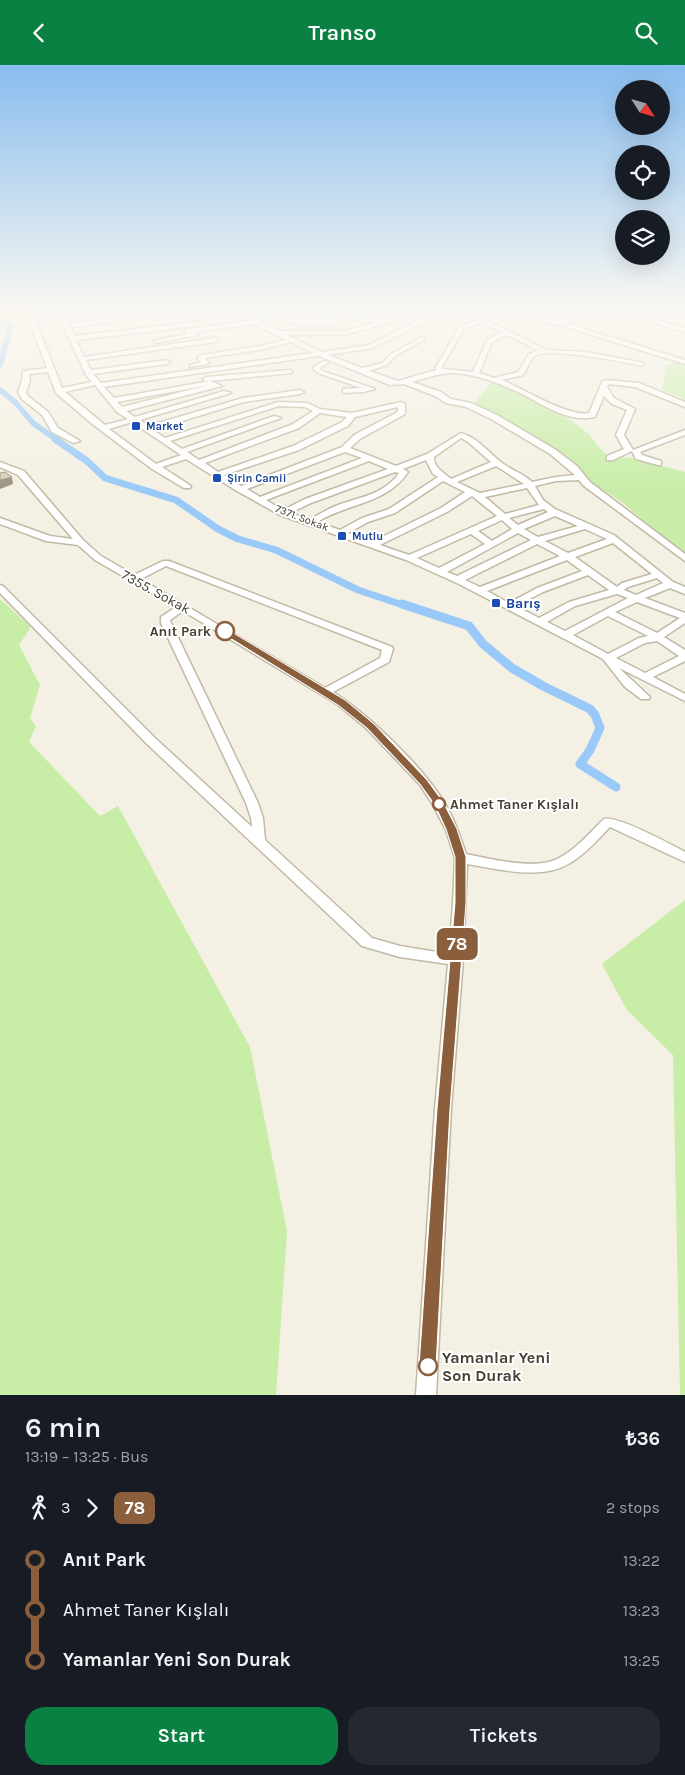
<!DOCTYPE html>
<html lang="en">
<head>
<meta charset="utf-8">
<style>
  :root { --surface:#171b24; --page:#242831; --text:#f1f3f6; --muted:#9ea1a6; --accent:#0b8043 }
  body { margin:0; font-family:Karla,sans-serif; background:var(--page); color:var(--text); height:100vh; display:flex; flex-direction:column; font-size:19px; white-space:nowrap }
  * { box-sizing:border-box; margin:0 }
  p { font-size:16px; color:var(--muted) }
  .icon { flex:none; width:28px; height:28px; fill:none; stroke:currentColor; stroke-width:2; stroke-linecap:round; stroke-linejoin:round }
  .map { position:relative; height:1330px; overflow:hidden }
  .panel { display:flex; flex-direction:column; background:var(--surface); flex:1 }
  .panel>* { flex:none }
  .badge { padding:0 10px; border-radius:8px; font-size:18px; line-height:32px }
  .needle { width:32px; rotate:127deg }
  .tools { position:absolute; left:615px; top:15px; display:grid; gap:10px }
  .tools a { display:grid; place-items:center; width:55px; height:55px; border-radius:50%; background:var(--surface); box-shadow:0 5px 20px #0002; font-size:25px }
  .map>.badge { position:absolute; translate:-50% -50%; box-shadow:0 0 0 2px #fff }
  .legs { display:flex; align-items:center; gap:8px; height:55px; padding:0 25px; font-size:16px }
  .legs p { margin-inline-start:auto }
  .head { display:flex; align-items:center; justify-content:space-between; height:85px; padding:0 25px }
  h1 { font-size:28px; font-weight:600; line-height:38px }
  .cta { display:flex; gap:10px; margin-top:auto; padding:10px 25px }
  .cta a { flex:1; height:58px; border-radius:20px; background:var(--accent); color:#fff; font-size:20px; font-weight:600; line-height:58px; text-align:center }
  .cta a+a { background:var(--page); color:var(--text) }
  ul { padding:0 25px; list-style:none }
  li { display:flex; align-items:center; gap:18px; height:50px; font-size:19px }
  li i { display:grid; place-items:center; width:8px; height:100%; margin:0 6px; background:currentColor }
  li i::after { content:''; width:12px; height:12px; margin:-6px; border:4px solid; border-radius:50%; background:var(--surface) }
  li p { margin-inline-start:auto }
  li:first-child i { background:linear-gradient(#0000 50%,currentColor 0) }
  li:last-child i { background:linear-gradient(currentColor 50%,#0000 0) }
  header { display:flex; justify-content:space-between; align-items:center; height:65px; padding:0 25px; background:var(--accent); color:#fff; font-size:22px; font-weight:600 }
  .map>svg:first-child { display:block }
</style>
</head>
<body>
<header><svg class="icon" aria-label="back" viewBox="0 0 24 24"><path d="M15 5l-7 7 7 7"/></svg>Transo<svg class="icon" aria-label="search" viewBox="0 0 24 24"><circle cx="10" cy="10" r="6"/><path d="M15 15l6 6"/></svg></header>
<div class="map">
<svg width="685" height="1330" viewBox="0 0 685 1330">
  <rect width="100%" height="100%" fill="#f4f0e3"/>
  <path fill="#e8e3d1" d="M473 242H683L653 254 626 246 577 260 526 249Z"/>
  <g fill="#c8eda7">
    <path d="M676 297 685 300V334L662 325 666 300Z"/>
    <path d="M492 317C526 329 557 343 585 366 600 378 602 398 628 392L685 407V488L667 476 622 437 594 419 577 401 562 389 532 369 478 341 475 337Z"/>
    <path d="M0 534 31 562 19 580 40 620 30 653 36 661 29 677 100 751 118 741 250 982 287 1166 276 1330H0Z"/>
    <path d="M685 835V1330H680L673 990 627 945 602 899Z"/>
  </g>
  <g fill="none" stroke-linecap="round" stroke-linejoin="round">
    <g stroke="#98c9f8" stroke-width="5.5">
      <path d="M0 255 11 261 0 300"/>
      <path d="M0 325 16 338 33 358 57 375"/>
    </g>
    <path stroke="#98c9f8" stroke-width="7" d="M55 374 87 396 105 413 176 435 218 464 238 474 276 485 358 525 406 541"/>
    <path stroke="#98c9f8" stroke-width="9" d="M402 539 469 561 483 579 512 603 543 621 590 644 595 650 600 663 590 685 580 699 616 722"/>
    <g stroke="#c0b9a5" stroke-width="3">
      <g id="minor">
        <path d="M54 242H80L63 246 66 249 115 242H131L68 253 70 259 136 250 135 249 138 247 223 242 164 250 141 251V253L139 254 71 262 74 271 197 257 200 259 197 261 76 275 84 292 215 273 218 275 215 277 86 295 91 305 167 295 170 297 167 299 93 309 101 318 313 288 291 277 260 285 205 293 209 298 208 299 190 302V300L201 297 197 293 201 290 260 281 286 275 254 259 187 268 184 266 187 264 248 256 238 250 186 255 183 253 186 251 233 247 228 242H235L245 249H264L310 253 328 251 301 242C316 242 330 249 345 250 353 250 361 242 372 242L357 250C372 254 385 259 397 247L392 242H399L404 247 396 255 345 270H287L321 287 369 280 423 252 450 244 469 243 509 246 560 256 583 242H590L566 258 685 295V299L559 260 509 250 471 247 546 285 586 287 644 298V300L642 301C625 297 548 282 535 291 530 294 527 305 523 310L502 315C524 324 568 352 589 348L602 317 606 315 639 318 685 337V342L635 322 609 319 607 322 614 333 635 344 624 370 633 385 685 365V370L640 387 642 390 661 396V400H658L636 394 632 386 613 395H607V391L624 384 616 370 627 345 612 339 604 331 595 352C567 358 543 339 520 328 499 318 476 309 453 308 439 308 426 313 412 317L441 327 451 334 471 338 497 350 556 385 577 401 590 417 685 489V496L584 421 579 415 556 416 535 421 543 435 555 444 614 470 673 517 685 522V529L670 523 645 533 685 548V558L664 572 685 585V596L653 612 685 629V636L619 603 650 632 649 634H641L625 622 603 594 459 519 406 495 280 450 237 426 186 394 162 402 191 421 190 423H184L152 404 91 358 56 328 48 307 29 309 30 316 26 327 28 331 48 347 58 363 80 376 73 378 52 367 42 350 22 334 18 327 22 316 23 306 47 303 29 256 34 253V248ZM57 247 86 310 92 317 62 323 36 257 39 255V250L42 249ZM463 247 478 255 460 261 436 302V305L398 316 369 306 387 300 395 291 424 275V273L422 272 391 289 383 298 362 303 328 290 372 283 437 251ZM349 253 374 258 345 266H279L260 257 264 255C291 256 324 268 349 253ZM483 258 502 267 487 275 473 307 443 304 442 302 464 263ZM507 270 538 285 529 289 518 307 494 313 479 308 492 277ZM319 291 390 320 404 319 435 331 446 338 466 342 491 354 550 389 575 410 556 412 532 417C524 409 514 406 505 400 490 390 479 373 461 368L427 389 396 401 350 383 360 374 405 349V339L401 337 352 348 320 344 307 338 278 337 165 373 153 365 244 337 300 329 304 327 300 325 243 333 148 361 140 355 231 328 224 326 135 352 126 346 222 321 210 316 292 308V306L290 305 207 312 203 314 204 316H210L114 333 104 322ZM95 320 117 347 128 354 105 360 65 327ZM209 320 122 342 117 337ZM279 341 305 342 313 346 293 359 199 395 187 387 281 353 274 351 182 384 170 376ZM398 342V346L394 349 354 370 342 382 241 421 224 410 299 385 348 361 355 352ZM320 348 347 352 342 357 293 381 218 407 205 398 299 363ZM132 357 181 390 156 399 109 364ZM461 373 468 377 491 397 451 414C443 407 434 403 434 392ZM345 387 362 393 260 432 247 424ZM426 395 433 409 438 412 389 444 362 453 340 465 317 457C348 438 387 439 408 407L403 404ZM369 396 388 404 305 434 283 445 266 435ZM496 401 524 419 480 428 457 417ZM395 407 399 408C385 429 360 432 338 440 328 444 319 449 310 455L290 448 311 438ZM443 416 465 427 441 443 372 477 348 468 368 457 395 448ZM527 423 539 440 505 449 485 432ZM472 431 497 451 409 490 380 480 447 447ZM544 444 548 447 518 460 509 453ZM555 451 578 461 538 472 524 464ZM502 455 512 464 492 476 478 466ZM585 464 607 474 568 488 545 476ZM518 468 531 475 457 511 447 507ZM471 469 485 479 439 503 417 493ZM613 478 652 509 622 518 617 522 575 492ZM537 479 560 491 480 522 465 515ZM567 495 582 506 537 523 509 538 487 526ZM588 510 609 525 569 537 539 553 516 541 543 527ZM657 513 663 518 636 530 624 525 628 522ZM617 529 628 533 565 566 547 557 575 541ZM637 537 680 553 657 568 615 547ZM608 551 648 571 639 573 608 589 573 570ZM657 576 679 591 645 608 616 593 645 578Z"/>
        <path d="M544 242H551L548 244Z"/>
        <path d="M599 242H609L653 254 685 242V245L660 256 685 263V267Z"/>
        <path d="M195 267 198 269 197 270 156 278 153 276Z"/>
        <path d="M324 296 329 297 320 303 322 306 375 324 364 327 343 328V324L361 323 318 308 313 304V302Z"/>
        <path d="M0 397 24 406 83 475 101 491 134 510 163 496H169L392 582 393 584 389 597 333 627C369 650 421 700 444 737 454 753 460 771 466 789 490 794 535 805 557 794 576 785 589 768 604 754 617 750 670 779 685 787V797L610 762C598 774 586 789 570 798 541 816 499 804 467 799L463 895 451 1044 436 1330H416L435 1044 448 899 400 892 362 881 147 679 0 528V520L3 521 155 673 252 762 251 753 246 738 161 558V552L176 542 95 495 78 480 46 476 0 459V453L50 471 73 474 18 410 0 402ZM166 501 382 585 380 593 325 623 141 514ZM183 546 337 639 366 663 420 720 433 740 446 765 455 793 453 838 449 889 400 881 372 873 265 775 263 753 258 738 171 558 170 555Z"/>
      </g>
    </g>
    <g stroke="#efb422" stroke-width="3">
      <path id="highway" d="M24 242H39L0 254V248Z"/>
    </g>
    <use href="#minor" fill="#fff" fill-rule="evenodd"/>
    <use href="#highway" fill="#ffd763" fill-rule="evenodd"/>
  </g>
  <path fill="#999282" d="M12 412 13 419 0 424V415Z"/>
  <path fill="#dad0ba" stroke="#999282" d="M5 407 12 412 0 415V408Z"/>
  <linearGradient id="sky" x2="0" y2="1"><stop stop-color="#88bcee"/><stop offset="0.57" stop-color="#faf8f2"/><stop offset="1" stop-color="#faf8f2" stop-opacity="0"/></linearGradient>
  <rect width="685" height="428" fill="url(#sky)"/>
  <path fill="#8b5e3c" stroke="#fff" d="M225 563 345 635 374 659 427 715 443 737 457 764 466 792V838L450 1044 436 1301 433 1307 428 1310 422 1307 419 1301 437 1044 455 838V792L446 764 435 740 420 719 367 663 338 640 222 568V564Z"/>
  <g fill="#1a4fb4" stroke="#fff" stroke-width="2">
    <rect x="131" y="356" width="10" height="10" rx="2.5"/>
    <rect x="212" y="408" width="10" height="10" rx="2.5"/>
    <rect x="337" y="466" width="10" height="10" rx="2.5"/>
    <rect x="491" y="533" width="10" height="10" rx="2.5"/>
  </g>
  <g fill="#fff" stroke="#8b5e3c" stroke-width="2.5">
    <circle cx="225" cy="566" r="9"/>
    <circle cx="439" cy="739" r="6"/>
    <circle cx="428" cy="1301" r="9"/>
  </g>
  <g text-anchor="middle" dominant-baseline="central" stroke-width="4" stroke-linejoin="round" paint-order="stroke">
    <g font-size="11" font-weight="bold" fill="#164399" stroke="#fff" text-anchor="start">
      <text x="146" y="361">Market</text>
      <text x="227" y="413">Şirin Camii</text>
      <text x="352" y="471">Mutlu</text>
    </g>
    <g font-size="11" fill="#464033" stroke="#fff">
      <text transform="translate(302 453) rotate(21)">7371. Sokak</text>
    </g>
    <g font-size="14" fill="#464033" stroke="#fff">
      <text transform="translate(156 527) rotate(29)">7355. Sokak</text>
    </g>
    <g font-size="14" font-weight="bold" fill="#164399" stroke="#fff" text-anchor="start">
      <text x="506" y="538">Barış</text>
    </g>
    <g font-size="14" font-weight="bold" fill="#464033" stroke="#fff" text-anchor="end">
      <text x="211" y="566">Anıt Park</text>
      <text x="450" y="739" text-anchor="start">Ahmet Taner Kışlalı</text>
    </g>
    <g font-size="16" font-weight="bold" fill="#464033" stroke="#fff" text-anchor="start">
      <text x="442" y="1292">Yamanlar Yeni<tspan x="442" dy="18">Son Durak</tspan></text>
    </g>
  </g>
</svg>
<div class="tools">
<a><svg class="needle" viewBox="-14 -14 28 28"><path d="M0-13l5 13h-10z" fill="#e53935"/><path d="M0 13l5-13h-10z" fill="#9ea1a6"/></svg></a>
<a><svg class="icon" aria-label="locate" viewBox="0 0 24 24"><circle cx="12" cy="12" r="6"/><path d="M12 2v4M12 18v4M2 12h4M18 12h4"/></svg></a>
<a><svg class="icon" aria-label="layers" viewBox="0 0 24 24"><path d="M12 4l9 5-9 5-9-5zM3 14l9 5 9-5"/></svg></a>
</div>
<b class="badge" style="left:457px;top:879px;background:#8b5e3c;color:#fff">78</b>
</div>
<section class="panel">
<div class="head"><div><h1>6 min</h1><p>13:19 – 13:25 · Bus</p></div><b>₺36</b></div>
<div class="legs"><svg class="icon" aria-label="walk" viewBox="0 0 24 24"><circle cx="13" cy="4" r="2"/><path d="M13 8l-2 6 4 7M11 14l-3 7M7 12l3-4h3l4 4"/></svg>3<svg class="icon" aria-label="forward" viewBox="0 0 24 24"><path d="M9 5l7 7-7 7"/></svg><b class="badge" style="background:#8b5e3c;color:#fff">78</b><p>2 stops</p></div>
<ul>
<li><i style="color:#8b5e3c"></i><b>Anıt Park</b><p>13:22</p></li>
<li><i style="color:#8b5e3c"></i><span>Ahmet Taner Kışlalı</span><p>13:23</p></li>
<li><i style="color:#8b5e3c"></i><b>Yamanlar Yeni Son Durak</b><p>13:25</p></li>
</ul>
<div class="cta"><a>Start</a><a>Tickets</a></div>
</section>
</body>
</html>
